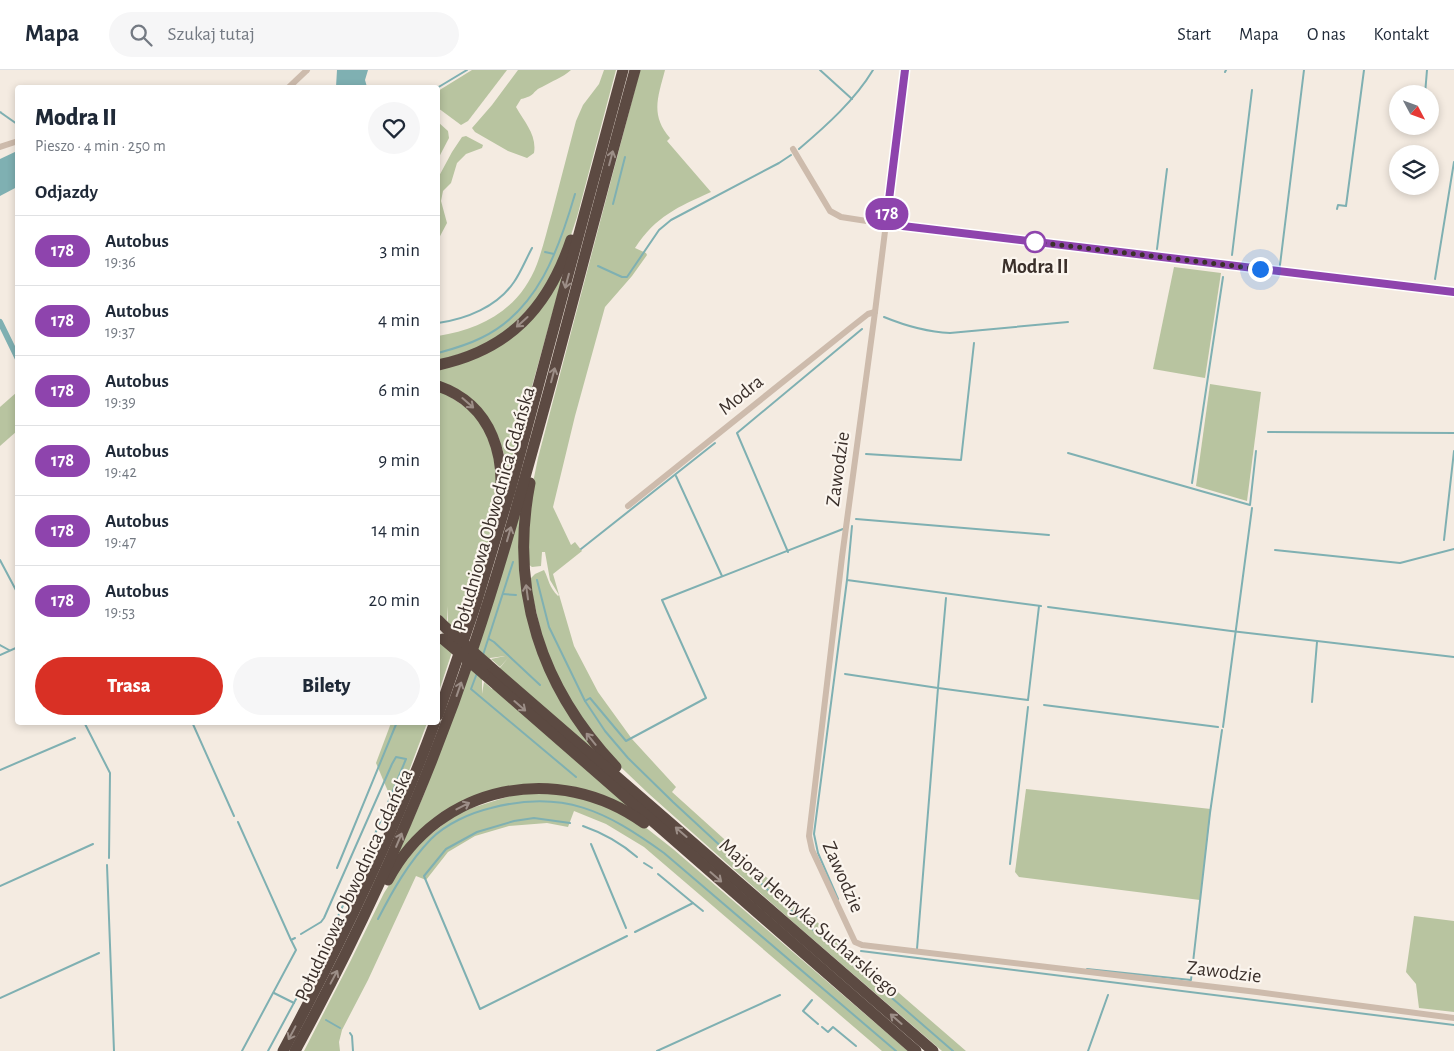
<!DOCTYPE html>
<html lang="pl">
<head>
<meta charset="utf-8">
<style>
  :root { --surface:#fff; --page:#f6f6f7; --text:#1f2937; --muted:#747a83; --line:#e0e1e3; --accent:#d93025 }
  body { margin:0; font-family:"Alegreya Sans",sans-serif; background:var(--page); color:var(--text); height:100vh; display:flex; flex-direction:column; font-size:19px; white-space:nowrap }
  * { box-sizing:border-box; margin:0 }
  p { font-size:16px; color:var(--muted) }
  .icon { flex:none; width:28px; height:28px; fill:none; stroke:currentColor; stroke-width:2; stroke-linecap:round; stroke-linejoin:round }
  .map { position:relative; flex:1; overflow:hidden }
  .sheet { position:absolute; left:15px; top:15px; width:425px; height:640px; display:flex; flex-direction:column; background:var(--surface); border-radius:5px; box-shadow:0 2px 8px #0003 }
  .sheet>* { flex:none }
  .badge { padding:0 10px; border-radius:16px; font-size:18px; line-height:32px }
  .needle { width:32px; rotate:131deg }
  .controls { position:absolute; left:1389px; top:15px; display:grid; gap:10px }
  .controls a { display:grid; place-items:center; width:50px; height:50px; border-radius:50%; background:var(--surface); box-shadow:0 2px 8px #0003; font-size:25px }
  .you { position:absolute; width:25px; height:25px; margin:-12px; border:4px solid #fff; border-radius:50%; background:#1a73e8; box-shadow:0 0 0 8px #1a73e833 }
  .map>.badge { position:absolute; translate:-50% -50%; box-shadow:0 0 0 2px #fff }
  h2 { padding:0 20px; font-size:19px; line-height:45px }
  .round { display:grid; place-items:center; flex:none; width:52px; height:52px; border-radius:26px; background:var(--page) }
  .summary { display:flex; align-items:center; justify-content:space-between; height:85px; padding:0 20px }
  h1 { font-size:24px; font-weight:800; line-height:38px }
  .cta { display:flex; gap:10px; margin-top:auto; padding:10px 20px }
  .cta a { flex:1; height:58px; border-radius:30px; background:var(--accent); color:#fff; font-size:20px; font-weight:800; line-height:58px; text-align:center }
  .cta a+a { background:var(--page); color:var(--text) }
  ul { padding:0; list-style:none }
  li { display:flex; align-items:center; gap:15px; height:70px; padding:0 20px; border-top:1px solid var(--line) }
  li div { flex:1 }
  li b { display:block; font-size:19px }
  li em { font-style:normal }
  li .badge { min-width:55px; font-weight:700; text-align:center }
  header { display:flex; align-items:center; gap:30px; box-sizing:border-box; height:70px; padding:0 25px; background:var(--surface); border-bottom:1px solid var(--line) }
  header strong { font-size:24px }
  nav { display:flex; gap:28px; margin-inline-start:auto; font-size:18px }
  .search { width:350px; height:45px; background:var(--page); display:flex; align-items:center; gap:12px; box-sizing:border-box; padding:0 18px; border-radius:28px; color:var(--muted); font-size:19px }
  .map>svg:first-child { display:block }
</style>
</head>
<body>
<header>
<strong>Mapa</strong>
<div class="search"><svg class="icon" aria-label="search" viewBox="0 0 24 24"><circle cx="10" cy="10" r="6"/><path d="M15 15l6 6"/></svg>Szukaj tutaj</div>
<nav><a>Start</a><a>Mapa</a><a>O nas</a><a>Kontakt</a></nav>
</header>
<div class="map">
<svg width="1454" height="981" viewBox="0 0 1454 981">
  <rect width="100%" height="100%" fill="#f4ebe1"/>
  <g fill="#b8c4a0">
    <path d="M472 0H507L468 51 461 55 438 38V21Z"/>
    <path d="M518 0H571C562 8 552 11 542 17 532 21 536 26 521 29L516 37C525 53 537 65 534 83L527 88 508 81 475 62 472 58 492 35Z"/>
    <path d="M604 0H616L577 147 571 165 541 225 509 259 478 278 438 291V266C482 259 520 239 537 194 543 178 547 160 552 143 560 112 568 82 576 51L583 35 599 14Z"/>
    <path d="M640 0H665C658 27 650 45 670 68L667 71 711 122C678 137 656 146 635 178L646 183 647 185 632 206 605 237 575 346 553 437 571 475 575 472 582 481 553 504 574 576 598 622 632 669 676 717 672 722 795 833 966 981H942L794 853 649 724 606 683 582 652 546 584 529 510 535 504 544 500C549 510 549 517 558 526L559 525 550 510 545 482H542L541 496 532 497 528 494 529 432 538 388Z"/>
    <path d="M438 52 448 61 449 68 438 89Z"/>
    <path d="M466 66 483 75 482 78 466 84 457 93 451 113 443 121 441 131 447 153 438 170V108L452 82 462 67Z"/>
    <path d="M1174 197 1221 203 1205 308 1153 299Z"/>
    <path d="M560 209H562L506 409 504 384 497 364 438 312V299L480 285Z"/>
    <path d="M1210 314 1261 322 1247 431 1196 416Z"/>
    <path d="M438 320 445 323 475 344 496 381 497 436 490 466 467 537 438 624V591L439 590 438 574H440L448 550V536L447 551 438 543 444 537 438 543Z"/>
    <path d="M17 322V361L0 376V337Z"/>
    <path d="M522 438 530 553 599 686 499 599 508 588 500 597 491 589 505 586 490 588 482 610V624L484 612 492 619 494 618 641 746 579 719 473 729 399 787 397 786 425 722Z"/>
    <path d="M391 653H427L395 738 376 693Z"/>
    <path d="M1026 719 1211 739 1200 830 1019 807 1015 802Z"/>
    <path d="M523 722 584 726 640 753 673 779 908 981H882L644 777 606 754 574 741 568 757 547 753 509 756 475 766 448 782 426 810 416 806 368 910 342 960 339 972 340 981H304L350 892 384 823 412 779 459 742Z"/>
    <path d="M1414 846 1454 851V942L1419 938 1416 914 1406 902Z"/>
  </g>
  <g fill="#7fb0b2">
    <path d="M337 0H368L365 10 367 17H336Z"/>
    <path d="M17 81V117L0 126V89Z"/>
  </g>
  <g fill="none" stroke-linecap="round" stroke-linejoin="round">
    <g stroke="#7fb0b2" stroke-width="2">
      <path d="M820 0 852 29"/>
      <path d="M1225 2 1226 0"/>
      <path d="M437 18 467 0"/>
      <path d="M1425 24 1427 0"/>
      <path d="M0 42 17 54"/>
      <path d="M799 79C826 56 855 30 873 0"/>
      <path d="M613 134 625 87"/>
      <path d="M1337 139 1338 135 1346 136 1364 0"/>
      <path d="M1157 179 1167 99"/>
      <path d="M545 182 554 184"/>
      <path d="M1232 185 1252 20"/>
      <path d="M1280 195 1304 0"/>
      <path d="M598 196 622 207H627L659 160 671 150 779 93 791 85"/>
      <path d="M1435 209 1454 92"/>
      <path d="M884 247C906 256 926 262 950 263L1068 252"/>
      <path d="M438 253C466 249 497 237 514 212 521 202 526 189 532 178"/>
      <path d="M438 283C453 279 467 275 481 268 538 241 559 179 575 124"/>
      <path d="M1268 362 1454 363"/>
      <path d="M1068 383 1250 435 1256 381"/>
      <path d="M866 384 961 390 974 273"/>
      <path d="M676 406 722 506"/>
      <path d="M1192 413 1223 207"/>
      <path d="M856 449 1049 465"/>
      <path d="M852 456 847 510 1041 536"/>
      <path d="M1444 470 1454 381"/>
      <path d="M581 479 715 373"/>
      <path d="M1275 480 1400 493 1454 479"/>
      <path d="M788 482 737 363 862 259"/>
      <path d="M0 490 18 524"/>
      <path d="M537 510 549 557 585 631 605 661 628 688 673 732 780 831 953 981"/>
      <path d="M503 524 516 525"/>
      <path d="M946 528 938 618 1028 630 1039 536"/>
      <path d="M1048 537 1231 561 1454 587"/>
      <path d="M489 569 494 572 540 615"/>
      <path d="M0 575 9 580"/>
      <path d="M0 585 18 577"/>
      <path d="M483 585 513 492"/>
      <path d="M477 603 471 619 576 707"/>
      <path d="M845 604 938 618 917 879"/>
      <path d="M585 631 590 628 626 671 706 628 662 530 843 459"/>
      <path d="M1312 632 1317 572"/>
      <path d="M1044 635 1218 657"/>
      <path d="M84 652 110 703 109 788"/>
      <path d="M192 652 234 746"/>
      <path d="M1223 657 1252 438"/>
      <path d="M0 700 75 668"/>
      <path d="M238 752 291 870"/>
      <path d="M570 753 534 748 514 751 477 762 446 779 424 806 480 939 627 866"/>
      <path d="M583 756C603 763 621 773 637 787"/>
      <path d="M591 774 626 858"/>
      <path d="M644 793 652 798"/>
      <path d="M1010 794 1028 637"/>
      <path d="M107 795 114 981"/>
      <path d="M337 798 397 652"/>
      <path d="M658 804 693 833"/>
      <path d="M0 816 93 774"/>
      <path d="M838 829 818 783 814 764 847 510"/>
      <path d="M378 849C393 820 408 793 431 769 446 754 470 743 491 738 563 719 606 741 664 783L896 981"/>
      <path d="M635 862 693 833 703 841"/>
      <path d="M861 881 1454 955"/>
      <path d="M1087 899 1191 910 1210 743 1222 660"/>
      <path d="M274 923 294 933"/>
      <path d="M0 928 99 883"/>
      <path d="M812 930 803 941 818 954"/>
      <path d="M326 950 340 958"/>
      <path d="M822 957 828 962 833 957 856 976"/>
      <path d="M350 963 352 966 353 981"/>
      <path d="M242 981 296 880 291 870 295 868"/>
      <path d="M268 981 323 879 368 781 406 689 396 687 392 694 324 848 321 852 301 864"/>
      <path d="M657 981 780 925"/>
      <path d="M1088 981 1108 925"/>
    </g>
    <path stroke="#7fb0b2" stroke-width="6" d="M0 252 18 289"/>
    <g stroke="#cdbbac" stroke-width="6">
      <path d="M905 0 875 242 842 487 809 766 812 780 855 872 862 875 1257 922 1454 948"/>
      <path d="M288 18 307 0"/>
      <path d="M0 77 18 71"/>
      <path d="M793 79 830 141 841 147 886 154 1454 222"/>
      <path d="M628 436 849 259 868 244 875 242"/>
    </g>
    <g stroke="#5c4a42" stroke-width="11">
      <path d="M438 295C509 280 548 238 571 170"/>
      <path d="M438 316C493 335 508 389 498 441"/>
      <path d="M530 413C509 521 541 618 616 697"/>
      <path d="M438 550 446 558"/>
      <path d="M487 594 933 981"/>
      <path d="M484 604 916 981"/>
      <path d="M438 645 476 534 510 421 623 0"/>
      <path d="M388 810C439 714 558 691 644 753"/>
      <path d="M283 981C340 875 393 766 435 652"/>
      <path d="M295 981C366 851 427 715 474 575 503 489 527 401 551 313 579 209 606 104 635 0"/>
    </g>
    <g stroke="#5c4a42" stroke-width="11">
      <path d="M446 558 487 594"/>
      <path d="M443 569 484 604"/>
    </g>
  </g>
  <defs><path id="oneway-shaft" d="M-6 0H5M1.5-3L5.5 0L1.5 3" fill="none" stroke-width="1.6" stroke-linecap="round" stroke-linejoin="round" transform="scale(1.25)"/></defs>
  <g stroke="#9c8e87">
    <use href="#oneway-shaft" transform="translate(611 88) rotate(-75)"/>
    <use href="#oneway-shaft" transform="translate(567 211) rotate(105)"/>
    <use href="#oneway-shaft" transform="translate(522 252) rotate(138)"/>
    <use href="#oneway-shaft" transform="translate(553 305) rotate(-75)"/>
    <use href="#oneway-shaft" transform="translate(468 333) rotate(41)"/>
    <use href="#oneway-shaft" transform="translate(509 464) rotate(-74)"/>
    <use href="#oneway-shaft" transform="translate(527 522) rotate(-98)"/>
    <use href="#oneway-shaft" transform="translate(459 619) rotate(-71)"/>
    <use href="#oneway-shaft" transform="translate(520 636) rotate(41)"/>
    <use href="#oneway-shaft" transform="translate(591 669) rotate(-129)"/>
    <use href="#oneway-shaft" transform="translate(463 736) rotate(-27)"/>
    <use href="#oneway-shaft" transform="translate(681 762) rotate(-139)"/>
    <use href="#oneway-shaft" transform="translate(399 770) rotate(-67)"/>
    <use href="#oneway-shaft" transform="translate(716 807) rotate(41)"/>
    <use href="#oneway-shaft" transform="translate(334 907) rotate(-62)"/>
    <use href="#oneway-shaft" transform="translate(896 949) rotate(-139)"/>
    <use href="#oneway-shaft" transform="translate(292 963) rotate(118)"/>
  </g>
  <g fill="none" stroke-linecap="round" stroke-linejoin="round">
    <g stroke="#fff" stroke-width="11">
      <path id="line" d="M905 0 886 154 1454 222"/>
    </g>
    <use href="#line" stroke="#8e44ad" stroke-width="8"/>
    <path stroke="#3b302b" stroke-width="5" stroke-dasharray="0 9" d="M1035 172 1260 199"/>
  </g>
  <circle fill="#fff" stroke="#8e44ad" stroke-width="2.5" cx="1035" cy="172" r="10"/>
  <g text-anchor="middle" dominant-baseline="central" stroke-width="4.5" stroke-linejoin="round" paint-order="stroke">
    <g font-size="20" font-weight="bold" fill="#3b302b" stroke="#fbf5ee">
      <text x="1035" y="197">Modra II</text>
    </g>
    <g font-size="20" fill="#3b302b" stroke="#fbf5ee">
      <text transform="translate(741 325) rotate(-39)">Modra</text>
      <text transform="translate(838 399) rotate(-82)">Zawodzie</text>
      <text transform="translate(494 439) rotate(-74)">Południowa Obwodnica Gdańska</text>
      <text transform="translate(843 807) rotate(66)">Zawodzie</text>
      <text transform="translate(354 815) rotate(-65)">Południowa Obwodnica Gdańska</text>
      <text transform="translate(809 848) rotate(41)">Majora Henryka Sucharskiego</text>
      <text transform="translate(1224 902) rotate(7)">Zawodzie</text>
    </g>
  </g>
</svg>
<div class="controls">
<a><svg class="needle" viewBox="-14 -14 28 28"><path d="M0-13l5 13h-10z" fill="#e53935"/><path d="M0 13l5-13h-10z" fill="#747a83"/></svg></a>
<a><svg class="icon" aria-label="layers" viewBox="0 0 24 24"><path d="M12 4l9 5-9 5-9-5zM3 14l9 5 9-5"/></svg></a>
</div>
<div class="you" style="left:1260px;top:199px"></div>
<b class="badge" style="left:887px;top:144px;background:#8e44ad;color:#fff">178</b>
<section class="sheet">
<div class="summary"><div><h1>Modra II</h1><p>Pieszo · 4 min · 250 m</p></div><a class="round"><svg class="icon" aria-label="heart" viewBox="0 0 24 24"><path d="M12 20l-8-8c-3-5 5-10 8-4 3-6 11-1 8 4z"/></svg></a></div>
<h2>Odjazdy</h2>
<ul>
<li><span class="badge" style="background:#8e44ad;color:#fff">178</span><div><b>Autobus</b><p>19:36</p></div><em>3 min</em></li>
<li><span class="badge" style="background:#8e44ad;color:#fff">178</span><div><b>Autobus</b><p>19:37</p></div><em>4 min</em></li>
<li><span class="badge" style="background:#8e44ad;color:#fff">178</span><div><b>Autobus</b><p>19:39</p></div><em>6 min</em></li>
<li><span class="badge" style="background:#8e44ad;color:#fff">178</span><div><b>Autobus</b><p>19:42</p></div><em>9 min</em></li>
<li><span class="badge" style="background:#8e44ad;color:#fff">178</span><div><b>Autobus</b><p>19:47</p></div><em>14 min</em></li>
<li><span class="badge" style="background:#8e44ad;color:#fff">178</span><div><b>Autobus</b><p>19:53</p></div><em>20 min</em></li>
</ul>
<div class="cta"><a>Trasa</a><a>Bilety</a></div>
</section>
</div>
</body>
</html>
